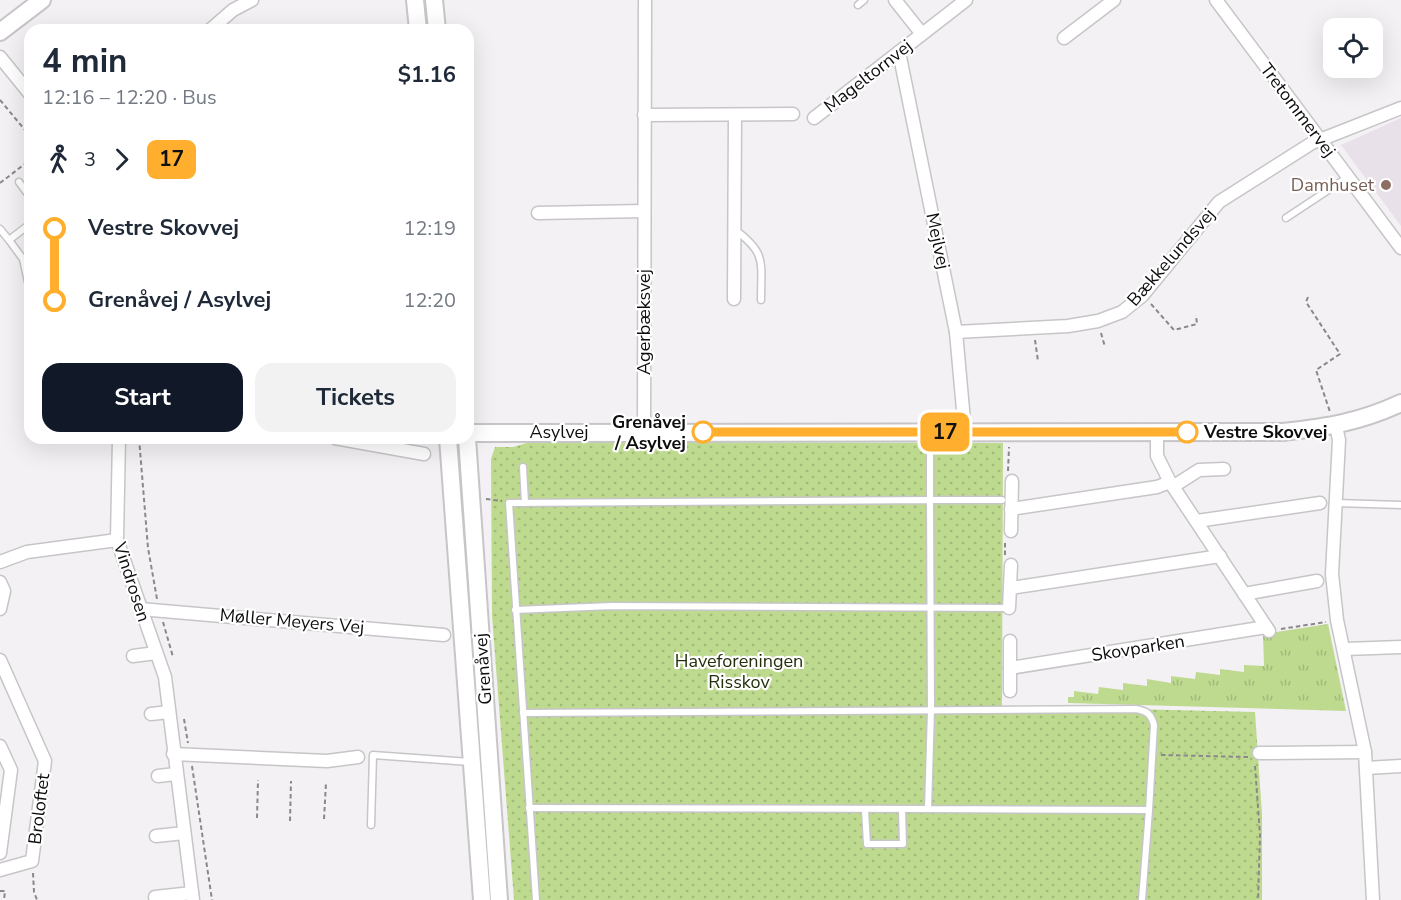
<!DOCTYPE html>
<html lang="en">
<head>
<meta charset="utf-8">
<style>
  :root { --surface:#fff; --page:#f2f2f3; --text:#1f2937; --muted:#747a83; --accent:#111827 }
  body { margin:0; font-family:"Nunito Sans",sans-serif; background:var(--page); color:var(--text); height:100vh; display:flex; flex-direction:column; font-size:22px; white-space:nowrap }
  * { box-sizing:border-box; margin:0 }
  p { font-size:20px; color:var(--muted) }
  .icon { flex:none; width:33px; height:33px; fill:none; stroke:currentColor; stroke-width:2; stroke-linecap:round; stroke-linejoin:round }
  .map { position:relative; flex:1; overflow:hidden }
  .panel { position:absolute; left:24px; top:24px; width:450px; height:420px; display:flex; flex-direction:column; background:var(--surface); border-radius:18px; box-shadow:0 6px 24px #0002 }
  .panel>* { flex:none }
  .badge { padding:0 12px; border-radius:9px; font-size:21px; line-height:39px }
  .controls { position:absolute; left:1323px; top:18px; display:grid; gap:12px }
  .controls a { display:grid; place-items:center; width:60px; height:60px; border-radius:12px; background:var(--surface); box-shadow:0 6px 24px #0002; font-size:30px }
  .map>.badge { position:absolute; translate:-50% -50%; box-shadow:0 0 0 3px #fff }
  .legs { display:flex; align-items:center; gap:9px; height:66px; padding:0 18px; font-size:20px }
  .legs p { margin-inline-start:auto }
  .summary { display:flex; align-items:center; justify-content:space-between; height:102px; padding:0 18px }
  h1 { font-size:33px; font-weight:700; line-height:45px }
  .action { display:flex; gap:12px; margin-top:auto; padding:12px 18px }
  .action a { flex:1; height:69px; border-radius:18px; background:var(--accent); color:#fff; font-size:24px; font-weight:700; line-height:69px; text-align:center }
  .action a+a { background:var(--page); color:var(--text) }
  ul { padding:0 18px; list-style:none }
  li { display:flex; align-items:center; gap:21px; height:72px; font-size:22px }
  li i { display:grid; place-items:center; width:9px; height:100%; margin:0 8px; background:currentColor }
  li i::after { content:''; width:15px; height:15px; margin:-8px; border:4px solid; border-radius:50%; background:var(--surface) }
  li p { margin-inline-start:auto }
  li:first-child i { background:linear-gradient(#0000 50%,currentColor 0) }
  li:last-child i { background:linear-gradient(currentColor 50%,#0000 0) }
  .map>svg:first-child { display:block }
</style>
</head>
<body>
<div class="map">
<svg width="1401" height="900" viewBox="0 0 1401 900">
  <defs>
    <pattern id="park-tufts" width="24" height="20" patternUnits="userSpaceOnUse" patternTransform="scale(1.5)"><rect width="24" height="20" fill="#bdda8f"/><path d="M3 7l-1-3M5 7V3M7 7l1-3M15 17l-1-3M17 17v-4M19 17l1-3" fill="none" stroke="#a1ba7a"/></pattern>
    <pattern id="garden-dots" width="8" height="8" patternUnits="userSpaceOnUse" patternTransform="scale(1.5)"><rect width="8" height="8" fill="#bdda8f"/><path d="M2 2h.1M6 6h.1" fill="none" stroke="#a1ba7a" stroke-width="1.8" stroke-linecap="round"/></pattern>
  </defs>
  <rect width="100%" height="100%" fill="#f4f1f5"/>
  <path fill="#e9e1ea" d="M1401 118V226L1341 145Z"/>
  <path fill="url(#park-tufts)" d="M1328 624 1346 711 1068 703V697H1074V691L1098 694 1099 687 1123 690V683L1147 686V679L1171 683V676L1195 679 1196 672 1220 675V669L1244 672V665L1264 666 1263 634Z"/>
  <path fill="url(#garden-dots)" d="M530 442 1003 443 1002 706 1255 712 1262 814V900H514L492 616 491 459 495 447H513Z"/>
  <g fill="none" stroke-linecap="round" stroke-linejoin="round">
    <g stroke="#c7c5c8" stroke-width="9">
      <g id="lane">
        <path d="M858 5 864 0"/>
        <path d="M19 182 30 197"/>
        <path d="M1286 218 1348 177"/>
        <path d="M0 229 9 240 30 224"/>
        <path d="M734 229C767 253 761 262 761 300"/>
        <path d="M9 240 23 259 30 291"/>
        <path d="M930 434V500H1002"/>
        <path d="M523 467 525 503"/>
        <path d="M1336 503 1401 505"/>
        <path d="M515 610 612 606 1009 608"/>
        <path d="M523 713 1136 709C1147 711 1151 714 1154 725L1149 810"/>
        <path d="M529 808 928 809"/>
        <path d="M865 810 867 844H903L902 810"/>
        <path d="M371 825 373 755 470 762"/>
        <path d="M536 900 509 503 930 500 931 710 928 809 1149 810 1142 900"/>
      </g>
    </g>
    <g stroke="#c7c5c8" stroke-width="15">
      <g id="street">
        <path d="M895 0 922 34"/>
        <path d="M1216 0 1401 248"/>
        <path d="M210 30 233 10 252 0"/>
        <path d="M1064 38 1114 0"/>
        <path d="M899 52 956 332 965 432"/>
        <path d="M0 57 30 94"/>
        <path d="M644 115 793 114"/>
        <path d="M814 118 966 0"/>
        <path d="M538 213 644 211"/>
        <path d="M734 299 735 115"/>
        <path d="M956 332 1068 326 1098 321 1122 312 1142 296 1219 202 1312 143 1401 108"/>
        <path d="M1336 426 1339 440 1332 574 1337 620 1365 752 1373 900"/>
        <path d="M644 432 645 0"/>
        <path d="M1157 432V456L1170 482 1269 631"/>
        <path d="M119 438 117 540 165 677 193 900"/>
        <path d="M335 438 424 454"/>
        <path d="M1174 486 1199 470 1224 469"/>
        <path d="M1011 509 1157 487 1170 482"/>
        <path d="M1197 521 1320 503"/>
        <path d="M1011 531 1012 481"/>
        <path d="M0 562 27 552 117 540"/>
        <path d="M0 582 4 591 0 609"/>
        <path d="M1011 588 1220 556"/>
        <path d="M1244 594 1317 581"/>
        <path d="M1009 608 1011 565"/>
        <path d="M140 609 444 635"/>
        <path d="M1345 649 1401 647"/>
        <path d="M133 656 156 653"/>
        <path d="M0 660 45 761 32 861 0 870"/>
        <path d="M1010 668 1266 627"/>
        <path d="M1010 691V641"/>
        <path d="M151 714 169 712"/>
        <path d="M0 746 11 770 0 853"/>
        <path d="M1259 753 1365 752"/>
        <path d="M173 754 327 761 358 757"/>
        <path d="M1366 768 1401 766"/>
        <path d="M158 776 176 774"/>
        <path d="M156 836 184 833"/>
        <path d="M155 897 192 893"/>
      </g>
    </g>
    <g stroke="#c7c5c8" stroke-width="20">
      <g id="secondary">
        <path d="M415 0 418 30"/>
        <path d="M434 0 437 30"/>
        <path d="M0 32 42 0"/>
        <path d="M468 433 1283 432C1328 427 1360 422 1401 403"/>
        <path d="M448 438 482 900"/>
        <path d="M467 438 499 900"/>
      </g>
    </g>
    <g stroke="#8b888b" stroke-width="2" stroke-dasharray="4.5 3" stroke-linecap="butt">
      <path d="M0 100 30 136"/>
      <path d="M0 183 30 160"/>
      <path d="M1308 297 1306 302 1340 354 1316 370 1330 412"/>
      <path d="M1151 304 1174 330 1197 324 1196 315"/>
      <path d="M1101 333 1105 347"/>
      <path d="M1035 340 1038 361"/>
      <path d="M139 438 148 548 157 599"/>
      <path d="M1008 471 1009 447"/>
      <path d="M486 499 502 501"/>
      <path d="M1005 555V543"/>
      <path d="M163 622 173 657"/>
      <path d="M1281 629 1326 622"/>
      <path d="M184 719 188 743"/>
      <path d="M1161 755 1248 757"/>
      <path d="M192 766 212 900"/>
      <path d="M1255 766 1260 835 1258 900"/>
      <path d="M257 818 258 780"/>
      <path d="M324 819 326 783"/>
      <path d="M290 821 291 781"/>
      <path d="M33 873 34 892 37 900"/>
      <path d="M0 891H5L4 900"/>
    </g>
    <use href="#lane" stroke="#fff" stroke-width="6"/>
    <use href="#street" stroke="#fff" stroke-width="12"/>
    <use href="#secondary" stroke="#fff" stroke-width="16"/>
  </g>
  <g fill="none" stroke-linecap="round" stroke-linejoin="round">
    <g stroke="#fff" stroke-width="14">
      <path id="line-1" d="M703 432H1187"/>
    </g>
    <use href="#line-1" stroke="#ffae2d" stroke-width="9"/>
  </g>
  <circle fill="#8d6e63" stroke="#fff" stroke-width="2" cx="1386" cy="185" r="6"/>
  <g fill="#fff" stroke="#ffae2d" stroke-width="3">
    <circle cx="703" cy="432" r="10"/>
    <circle cx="1187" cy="432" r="10"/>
  </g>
  <g text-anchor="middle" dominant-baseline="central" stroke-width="4.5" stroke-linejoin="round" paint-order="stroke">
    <g font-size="18" fill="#0e0d0e" stroke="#fff">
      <text transform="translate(868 76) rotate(-38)">Mageltornvej</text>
      <text transform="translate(1298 110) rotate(53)">Tretommervej</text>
      <text transform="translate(938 241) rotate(78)">Mejlvej</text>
      <text transform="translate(1171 257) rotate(-49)">Bækkelundsvej</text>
      <text transform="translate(644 322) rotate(-90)">Agerbæksvej</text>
      <text x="559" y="432">Asylvej</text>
      <text transform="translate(132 582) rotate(72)">Vindrosen</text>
      <text transform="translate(292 621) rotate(5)">Møller Meyers Vej</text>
      <text transform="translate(1138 648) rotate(-9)">Skovparken</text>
      <text transform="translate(483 669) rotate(-94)">Grenåvej</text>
      <text transform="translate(39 809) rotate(-83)">Broloftet</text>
    </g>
    <g font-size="18" fill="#785e54" stroke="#fff" text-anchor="end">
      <text x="1374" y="185">Damhuset</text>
    </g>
    <g font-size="18" font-weight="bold" fill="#0e0d0e" stroke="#fff" text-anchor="end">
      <text x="686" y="422">Grenåvej<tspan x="686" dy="21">/ Asylvej</tspan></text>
      <text x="1204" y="432" text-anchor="start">Vestre Skovvej</text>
    </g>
    <g font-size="18" fill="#222f0a" stroke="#fff">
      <text x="739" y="661">Haveforeningen<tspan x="739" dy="21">Risskov</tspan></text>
    </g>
  </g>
</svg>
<div class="controls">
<a><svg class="icon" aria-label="locate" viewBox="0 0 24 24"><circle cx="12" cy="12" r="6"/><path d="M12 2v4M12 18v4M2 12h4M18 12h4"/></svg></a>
</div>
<b class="badge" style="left:945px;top:432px;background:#ffae2d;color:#111">17</b>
<section class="panel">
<div class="summary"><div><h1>4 min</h1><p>12:16 – 12:20 · Bus</p></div><b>$1.16</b></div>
<div class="legs"><svg class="icon" aria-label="walk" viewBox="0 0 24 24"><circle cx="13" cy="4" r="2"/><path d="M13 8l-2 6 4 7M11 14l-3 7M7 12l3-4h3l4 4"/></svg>3<svg class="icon" aria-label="forward" viewBox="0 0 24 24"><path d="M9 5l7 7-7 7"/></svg><b class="badge" style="background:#ffae2d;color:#111">17</b></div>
<ul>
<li><i style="color:#ffae2d"></i><b>Vestre Skovvej</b><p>12:19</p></li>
<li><i style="color:#ffae2d"></i><b>Grenåvej / Asylvej</b><p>12:20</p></li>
</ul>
<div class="action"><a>Start</a><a>Tickets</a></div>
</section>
</div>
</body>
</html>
